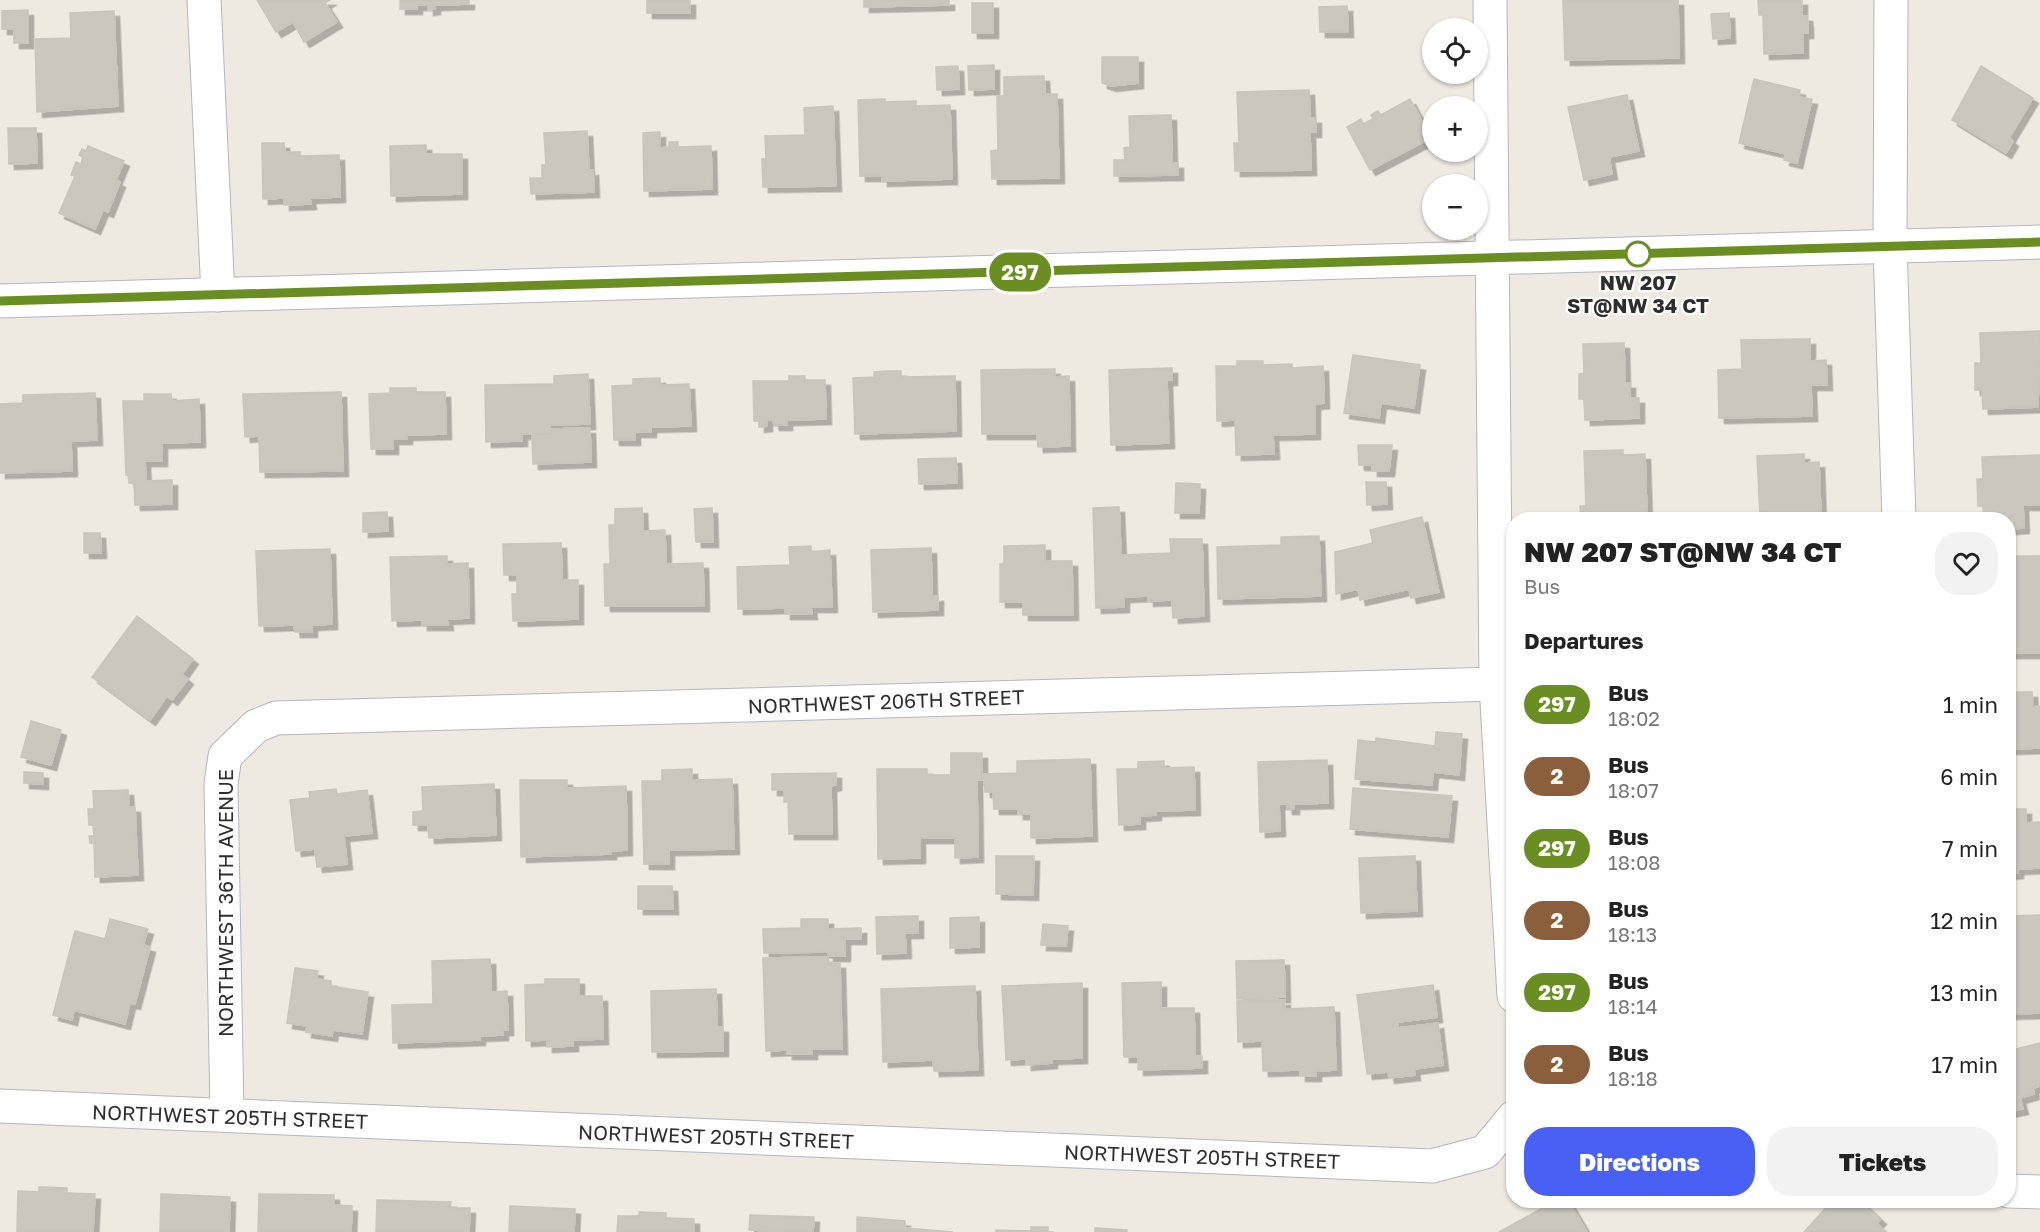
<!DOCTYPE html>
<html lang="en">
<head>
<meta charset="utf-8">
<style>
  :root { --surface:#fff; --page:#f2f2f2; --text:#222; --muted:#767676; --accent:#4861f4 }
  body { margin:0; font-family:"Golos Text",sans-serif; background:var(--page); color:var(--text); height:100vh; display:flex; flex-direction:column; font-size:22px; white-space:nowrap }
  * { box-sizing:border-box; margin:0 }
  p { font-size:20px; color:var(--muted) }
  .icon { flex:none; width:33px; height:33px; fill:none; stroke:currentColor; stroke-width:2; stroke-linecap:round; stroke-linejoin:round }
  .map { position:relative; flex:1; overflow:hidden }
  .sheet { position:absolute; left:1506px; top:512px; width:510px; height:696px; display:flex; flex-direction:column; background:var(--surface); border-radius:24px; box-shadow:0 2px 4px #0004 }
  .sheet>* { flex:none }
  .badge { padding:0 12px; border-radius:20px; font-size:21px; line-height:39px }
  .buttons { position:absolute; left:1422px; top:18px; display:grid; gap:12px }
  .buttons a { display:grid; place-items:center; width:66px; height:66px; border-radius:50%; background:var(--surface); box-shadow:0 2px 4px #0004; font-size:30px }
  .map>.badge { position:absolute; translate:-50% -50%; box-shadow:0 0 0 3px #fff }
  h2 { padding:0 18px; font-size:22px; line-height:54px }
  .round { display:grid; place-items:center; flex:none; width:63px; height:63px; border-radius:24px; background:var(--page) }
  .overview { display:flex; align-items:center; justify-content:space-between; height:102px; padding:0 18px }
  h1 { font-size:28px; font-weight:800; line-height:45px }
  .primary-button { display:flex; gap:12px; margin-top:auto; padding:12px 18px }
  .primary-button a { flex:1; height:69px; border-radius:24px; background:var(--accent); color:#fff; font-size:24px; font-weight:800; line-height:69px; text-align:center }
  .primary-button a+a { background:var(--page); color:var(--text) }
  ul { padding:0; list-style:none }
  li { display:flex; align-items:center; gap:18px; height:72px; padding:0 18px }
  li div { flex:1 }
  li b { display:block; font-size:22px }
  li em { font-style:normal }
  li .badge { min-width:66px; font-weight:700; text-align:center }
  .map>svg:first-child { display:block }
</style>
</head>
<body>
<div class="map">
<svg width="2040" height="1232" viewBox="0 0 2040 1232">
  <defs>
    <filter id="shadow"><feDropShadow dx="5.5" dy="5.5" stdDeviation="0" flood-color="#0004"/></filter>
  </defs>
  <rect width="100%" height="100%" fill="#eee9e1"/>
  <g fill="#cac7bf" stroke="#cac5ba" stroke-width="1.5" filter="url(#shadow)">
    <path d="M257 0H330L325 3 337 22 304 42 293 22 276 32Z"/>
    <path d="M400 0H469V4L435 5V9L428 10V5H417V9H400Z"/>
    <rect x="647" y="0" width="43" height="13"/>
    <path d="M864 0H949V5L864 7Z"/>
    <path d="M1563 0H1678L1679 58 1565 60Z"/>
    <path d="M1764 0H1802V16H1807L1808 24V33H1803V53L1764 54 1763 15H1759L1758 1Z"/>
    <rect x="972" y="3" width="21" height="30"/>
    <path d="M1347 6 1348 32H1320L1319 7Z"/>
    <path d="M28 10V43H14V29H2V11Z"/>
    <path d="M114 11 118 106 37 112 35 39 71 38 70 13Z"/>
    <path d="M1729 13 1730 38 1713 39 1711 14Z"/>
    <path d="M1102 57H1138V83L1111 86 1102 83Z"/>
    <path d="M994 65V89L969 90 968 66Z"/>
    <path d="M958 66 959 89 937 90 936 67Z"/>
    <path d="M1981 66 2033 98 2009 138 2013 141 2006 153 1952 120Z"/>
    <path d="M1044 76 1045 94H1057L1059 178 992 179 991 151 998 150 997 96H1004V77Z"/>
    <path d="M1754 79 1800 90 1799 97 1812 99 1797 163 1784 160 1786 154 1739 143Z"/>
    <path d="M1309 90 1310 118H1316V132H1310L1311 170 1235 171 1234 143H1239L1237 92Z"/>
    <path d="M1627 95 1639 151 1609 157 1612 174 1584 180 1568 107Z"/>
    <path d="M885 99V102L916 101V106L950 105 952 179 882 181V176H860L858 100Z"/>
    <path d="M1410 99 1431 138 1370 170 1347 127 1361 119 1363 124 1373 119 1371 115 1374 113 1378 111 1381 115Z"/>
    <path d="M833 106 836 186 763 187 762 159H766L765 136 805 135 804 108Z"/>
    <path d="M1171 115 1172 163H1178V175L1114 176V160H1125L1124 148 1130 147 1129 116Z"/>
    <path d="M8 128H36L37 163 9 164Z"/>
    <path d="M587 131 589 171 593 170 594 192 531 194 530 178H542V165H546L544 133Z"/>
    <path d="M660 132V148L669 147V142H678V147L711 146 712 189 644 191 643 133Z"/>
    <path d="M262 143H284L285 152H300V156L339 155 340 197 310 198 311 204 284 205V198L263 199Z"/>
    <path d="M426 145V154H462V194L391 196 390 146Z"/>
    <path d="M88 146 124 161 116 180 120 182 108 212 103 210 95 229 59 213 75 176 71 175 76 162 81 164 83 157 79 155 82 149 86 151Z"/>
    <path d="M2040 331 2038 407 1983 409 1982 390H1975V363H1981L1980 333Z"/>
    <path d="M1810 339V361L1826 360 1827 385H1811L1812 416 1719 418 1718 370 1742 369 1741 340Z"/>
    <path d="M1624 343 1625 383H1630V398H1639V418L1585 420 1584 399H1579V374L1584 373 1583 344Z"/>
    <path d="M1353 355 1420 365 1414 408 1381 403 1379 418 1344 413Z"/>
    <path d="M1237 361H1263V365L1292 364V368L1323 366 1324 403 1315 404V434L1273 435 1274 454 1236 455 1235 420 1217 421 1216 366H1237Z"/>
    <path d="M1172 368V380H1167L1169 443 1111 445 1109 370Z"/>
    <path d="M1055 369V377L1069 376 1070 446 1038 447 1037 434H982L981 370Z"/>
    <path d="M888 371H901V377L955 376 956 431 855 434 853 378 874 377V372Z"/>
    <path d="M588 374 590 424 550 425V433L522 434V441L486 442 485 385 554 384V376Z"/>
    <path d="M789 376H805V380H825L826 419 787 420V425H774L773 420H767V426L759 427V421H754L753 381H789Z"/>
    <path d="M660 378V385L689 384 691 426 651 427V432H635V440H614L612 386 633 385V379Z"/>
    <path d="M390 388H416V392H445L446 434 407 435V439H393V449H371L369 394 390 393Z"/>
    <path d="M341 392 343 471 260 472 259 436 245 437 243 394Z"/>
    <path d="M95 393 97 440 71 441 72 471 0 473V404L23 403V395Z"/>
    <path d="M144 394H171L172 401 199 399 200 442 162 443V461H145L146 481 172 480V504L135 505 134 483H129L128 475H126L123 401H144Z"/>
    <path d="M590 428 591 462 533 464 532 434H552V429Z"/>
    <path d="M1358 445H1392L1389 471H1372V465H1359Z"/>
    <path d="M1623 450V455L1645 454 1647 517 1581 519 1580 506H1586L1584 451Z"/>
    <path d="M1804 454V463L1819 462 1821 519H1744V516H1760L1757 456Z"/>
    <path d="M2040 455V505H2023L2024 528 2008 529V519H1984L1983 506H1978L1977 479H1983L1982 457Z"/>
    <path d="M956 458 957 483 919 484 918 459Z"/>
    <path d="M1366 482H1386L1387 504 1367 505Z"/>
    <path d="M1176 483 1200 484 1199 513H1175Z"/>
    <path d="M1119 507 1121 555 1171 553 1170 539H1202L1204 616 1173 618 1172 600 1148 601V596L1124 597V607L1096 608 1093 508Z"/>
    <path d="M642 508 643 531 665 530 666 564 703 563 704 606H605L604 564H610L609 525H615V509Z"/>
    <path d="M712 508 713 542H696L694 509Z"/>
    <path d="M387 512 388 531 363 532V513Z"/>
    <path d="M1422 517 1439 592 1411 598 1409 589 1360 600 1358 589 1336 594 1335 552 1373 543 1370 530Z"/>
    <path d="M84 533H100L101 553H84Z"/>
    <path d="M1319 536 1321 596 1218 599 1217 547 1281 545V537Z"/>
    <path d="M561 543 562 580H578V619L513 621 512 594H517V575H504L503 544Z"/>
    <path d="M1045 545V561H1072L1073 615H1023V602H1000V564H1004V546Z"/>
    <path d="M811 546V552L830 550 832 607H811L812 614H785V608L738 609 737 567 790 565 789 547Z"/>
    <path d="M931 548 932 597 938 596V610L873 612 871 550Z"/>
    <path d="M330 549 332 624 312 625V632H295L294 625 259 626 256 551Z"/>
    <path d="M447 556V564L468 563 469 618 447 619 448 625H422V620L392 621 390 557Z"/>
    <rect x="2008" y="556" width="32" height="97"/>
    <path d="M137 616 193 659 182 674 188 679 172 700 167 696 150 720 92 677Z"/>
    <path d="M2008 692H2032L2033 707 2040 706V748L2008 749Z"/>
    <path d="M31 721 61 730 51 765 21 757Z"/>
    <path d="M1436 732 1462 734 1459 775 1433 772 1432 785 1355 779 1358 740 1376 742V738L1435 746Z"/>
    <path d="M951 753H982V780H977L978 857 955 858V838H920V858L878 859 877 769H927V775H951Z"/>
    <path d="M1090 759 1092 836 1031 838V814H1018V809H994L993 792H985L984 774 1017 773V761Z"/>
    <path d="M1327 760 1328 803 1294 804V809H1287V804H1279L1280 831 1260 832 1258 762Z"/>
    <path d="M1164 761V768L1194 767 1195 810 1156 811V815L1140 816V824L1119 825 1117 769H1138V762Z"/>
    <path d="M692 769V780L732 779 734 849 669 850V864H644L642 781H662V770Z"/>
    <path d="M24 772 43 773V784L24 783Z"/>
    <path d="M836 773V785L831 786 832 834H789L788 802H784V790H772V774Z"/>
    <path d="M520 780H567V788L626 786 627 850 611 851V854L521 857Z"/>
    <path d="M494 784 496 835 429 838 428 825H413V812L423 811 422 787Z"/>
    <path d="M1353 788 1452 796 1448 837 1350 829Z"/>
    <path d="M336 789 337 794 367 790 372 833 344 836 347 864 317 867 315 849 296 851 290 800 310 798 309 792Z"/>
    <path d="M128 790 129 807H135L138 875 95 877 94 843H90L89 836H94L93 825H89L88 809H94L93 791Z"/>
    <path d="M2011 809H2026V823L2040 822V868L2018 869V873L2008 874V819H2012Z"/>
    <path d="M996 856H1034L1033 895 996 894Z"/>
    <path d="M1415 856 1417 911 1361 913 1359 858Z"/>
    <path d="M638 886H672L673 909H638Z"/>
    <path d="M2040 915V1013L2008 1014V916Z"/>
    <path d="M918 916V933H905L906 953 877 954 876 917Z"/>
    <path d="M979 917V947L950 948V918Z"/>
    <path d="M110 919 148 929 143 945 150 947 135 1004 130 1003 125 1024 74 1010 72 1020 53 1015 75 931 105 939Z"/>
    <path d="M801 919H828V929L861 928V939H845V956H828V952L764 953 763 929 801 928Z"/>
    <path d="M1043 924 1068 926 1066 946 1041 945Z"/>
    <path d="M828 957 829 963H840L842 1049H812V1054H787V1050L766 1051 763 958Z"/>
    <path d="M490 959 491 992 507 991 508 1030H503V1035L480 1036V1040L393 1043 392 1005 433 1004 432 961Z"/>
    <path d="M1284 960 1285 997 1237 999 1236 961Z"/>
    <path d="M295 968 318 971 316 979 331 981V986L368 992 362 1034 333 1030 332 1036 306 1032 307 1026 287 1023Z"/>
    <path d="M545 979H579V996H602L603 1039 573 1040V1046L547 1047V1040L526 1041 525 985 545 984Z"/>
    <path d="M1161 982V1008H1194L1195 1056H1202V1068L1138 1070V1057H1124L1122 983Z"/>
    <path d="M1082 983V1058L1052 1059V1063L1026 1065V1059L1006 1060 1002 986Z"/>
    <path d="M1433 985 1437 1017 1398 1022V1028L1438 1023 1443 1065 1414 1069 1415 1075 1389 1078 1388 1072 1367 1074 1357 995Z"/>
    <path d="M975 986 978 1070 934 1071 933 1060 883 1062 881 989Z"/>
    <path d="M716 989 717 1027H723V1051L652 1052 651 991Z"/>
    <path d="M1285 1000V1009L1334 1007 1336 1070 1316 1071V1076H1300V1070L1263 1071 1262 1041 1238 1042 1237 1001Z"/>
    <path d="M2040 1043V1086L2033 1088 2034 1094 2020 1098 2023 1109 2008 1112V1051Z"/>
    <path d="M39 1187 67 1188V1193L95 1194 93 1232H17L18 1191 39 1192Z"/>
    <path d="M161 1194 230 1197 229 1232H160Z"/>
    <path d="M259 1194 334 1195V1205L352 1206 351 1232H258Z"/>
    <path d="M377 1200 451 1202 450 1208H470L469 1232H376Z"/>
    <path d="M1557 1200H1568L1587 1232H1499Z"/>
    <path d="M1833 1200H1853L1858 1205 1862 1201 1881 1219 1877 1223 1886 1232H1804Z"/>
    <path d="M510 1206 575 1209 574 1232H509Z"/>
    <path d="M639 1212 666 1213V1218L694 1219V1232H617L618 1216H639Z"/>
    <path d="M750 1215 814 1217 813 1232 749 1230Z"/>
    <path d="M857 1217 905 1221V1228L953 1232H857Z"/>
    <path d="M1031 1227H1048V1232H1050H996V1230L1031 1231Z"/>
    <path d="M1095 1228 1127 1230V1232H1095Z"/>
  </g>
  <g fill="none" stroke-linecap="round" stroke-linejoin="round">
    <g stroke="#b4b6c0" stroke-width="35">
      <g id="minor">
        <path d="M204 0 218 295"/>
        <path d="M1490 0 1496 684 1514 996"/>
        <path d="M1891 0 1890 247 1899 519"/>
        <path d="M0 301 2040 242"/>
        <path d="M0 1106 1432 1166 1485 1152 1514 1117"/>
        <path d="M227 1115 221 784 225 756 256 726 276 718 1496 684"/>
        <path d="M2008 1191 2040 1192"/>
      </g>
    </g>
    <use href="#minor" stroke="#fff" stroke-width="33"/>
  </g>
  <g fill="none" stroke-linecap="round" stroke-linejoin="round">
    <g stroke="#fff" stroke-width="14">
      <path id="line" d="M0 301 2040 242"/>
    </g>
    <use href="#line" stroke="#6b8e23" stroke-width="9"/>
  </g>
  <circle fill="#fff" stroke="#6b8e23" stroke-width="3" cx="1638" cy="254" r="12"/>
  <g text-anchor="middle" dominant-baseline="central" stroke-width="4.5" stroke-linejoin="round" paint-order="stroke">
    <g font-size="20" font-weight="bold" fill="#2e2e2e" stroke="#fff">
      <text x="1638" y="282">NW 207<tspan x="1638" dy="23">ST@NW 34 CT</tspan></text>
    </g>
    <g font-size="20" fill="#2e2e2e" stroke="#fff">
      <text transform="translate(886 701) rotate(-2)">NORTHWEST 206TH STREET</text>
      <text transform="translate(225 903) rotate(-90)">NORTHWEST 36TH AVENUE</text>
      <text transform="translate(230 1116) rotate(2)">NORTHWEST 205TH STREET</text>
      <text transform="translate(716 1136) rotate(2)">NORTHWEST 205TH STREET</text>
      <text transform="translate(1202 1156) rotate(2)">NORTHWEST 205TH STREET</text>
    </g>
  </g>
</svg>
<div class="buttons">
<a><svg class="icon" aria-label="locate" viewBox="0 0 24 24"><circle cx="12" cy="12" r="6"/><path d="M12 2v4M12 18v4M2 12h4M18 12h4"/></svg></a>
<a>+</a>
<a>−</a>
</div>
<b class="badge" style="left:1020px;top:272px;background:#6b8e23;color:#fff">297</b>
<section class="sheet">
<div class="overview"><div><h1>NW 207 ST@NW 34 CT</h1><p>Bus</p></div><a class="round"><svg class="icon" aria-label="heart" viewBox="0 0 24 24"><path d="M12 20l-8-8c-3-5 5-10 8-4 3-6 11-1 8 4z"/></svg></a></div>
<h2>Departures</h2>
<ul>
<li><span class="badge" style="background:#6b8e23;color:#fff">297</span><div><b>Bus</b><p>18:02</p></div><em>1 min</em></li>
<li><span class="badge" style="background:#8b5e3c;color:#fff">2</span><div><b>Bus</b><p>18:07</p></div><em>6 min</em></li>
<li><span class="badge" style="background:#6b8e23;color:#fff">297</span><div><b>Bus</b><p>18:08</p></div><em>7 min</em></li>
<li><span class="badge" style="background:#8b5e3c;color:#fff">2</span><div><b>Bus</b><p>18:13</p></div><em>12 min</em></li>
<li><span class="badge" style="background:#6b8e23;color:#fff">297</span><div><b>Bus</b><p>18:14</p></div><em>13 min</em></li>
<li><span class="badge" style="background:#8b5e3c;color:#fff">2</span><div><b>Bus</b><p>18:18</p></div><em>17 min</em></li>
</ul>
<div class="primary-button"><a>Directions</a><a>Tickets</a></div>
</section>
</div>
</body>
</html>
